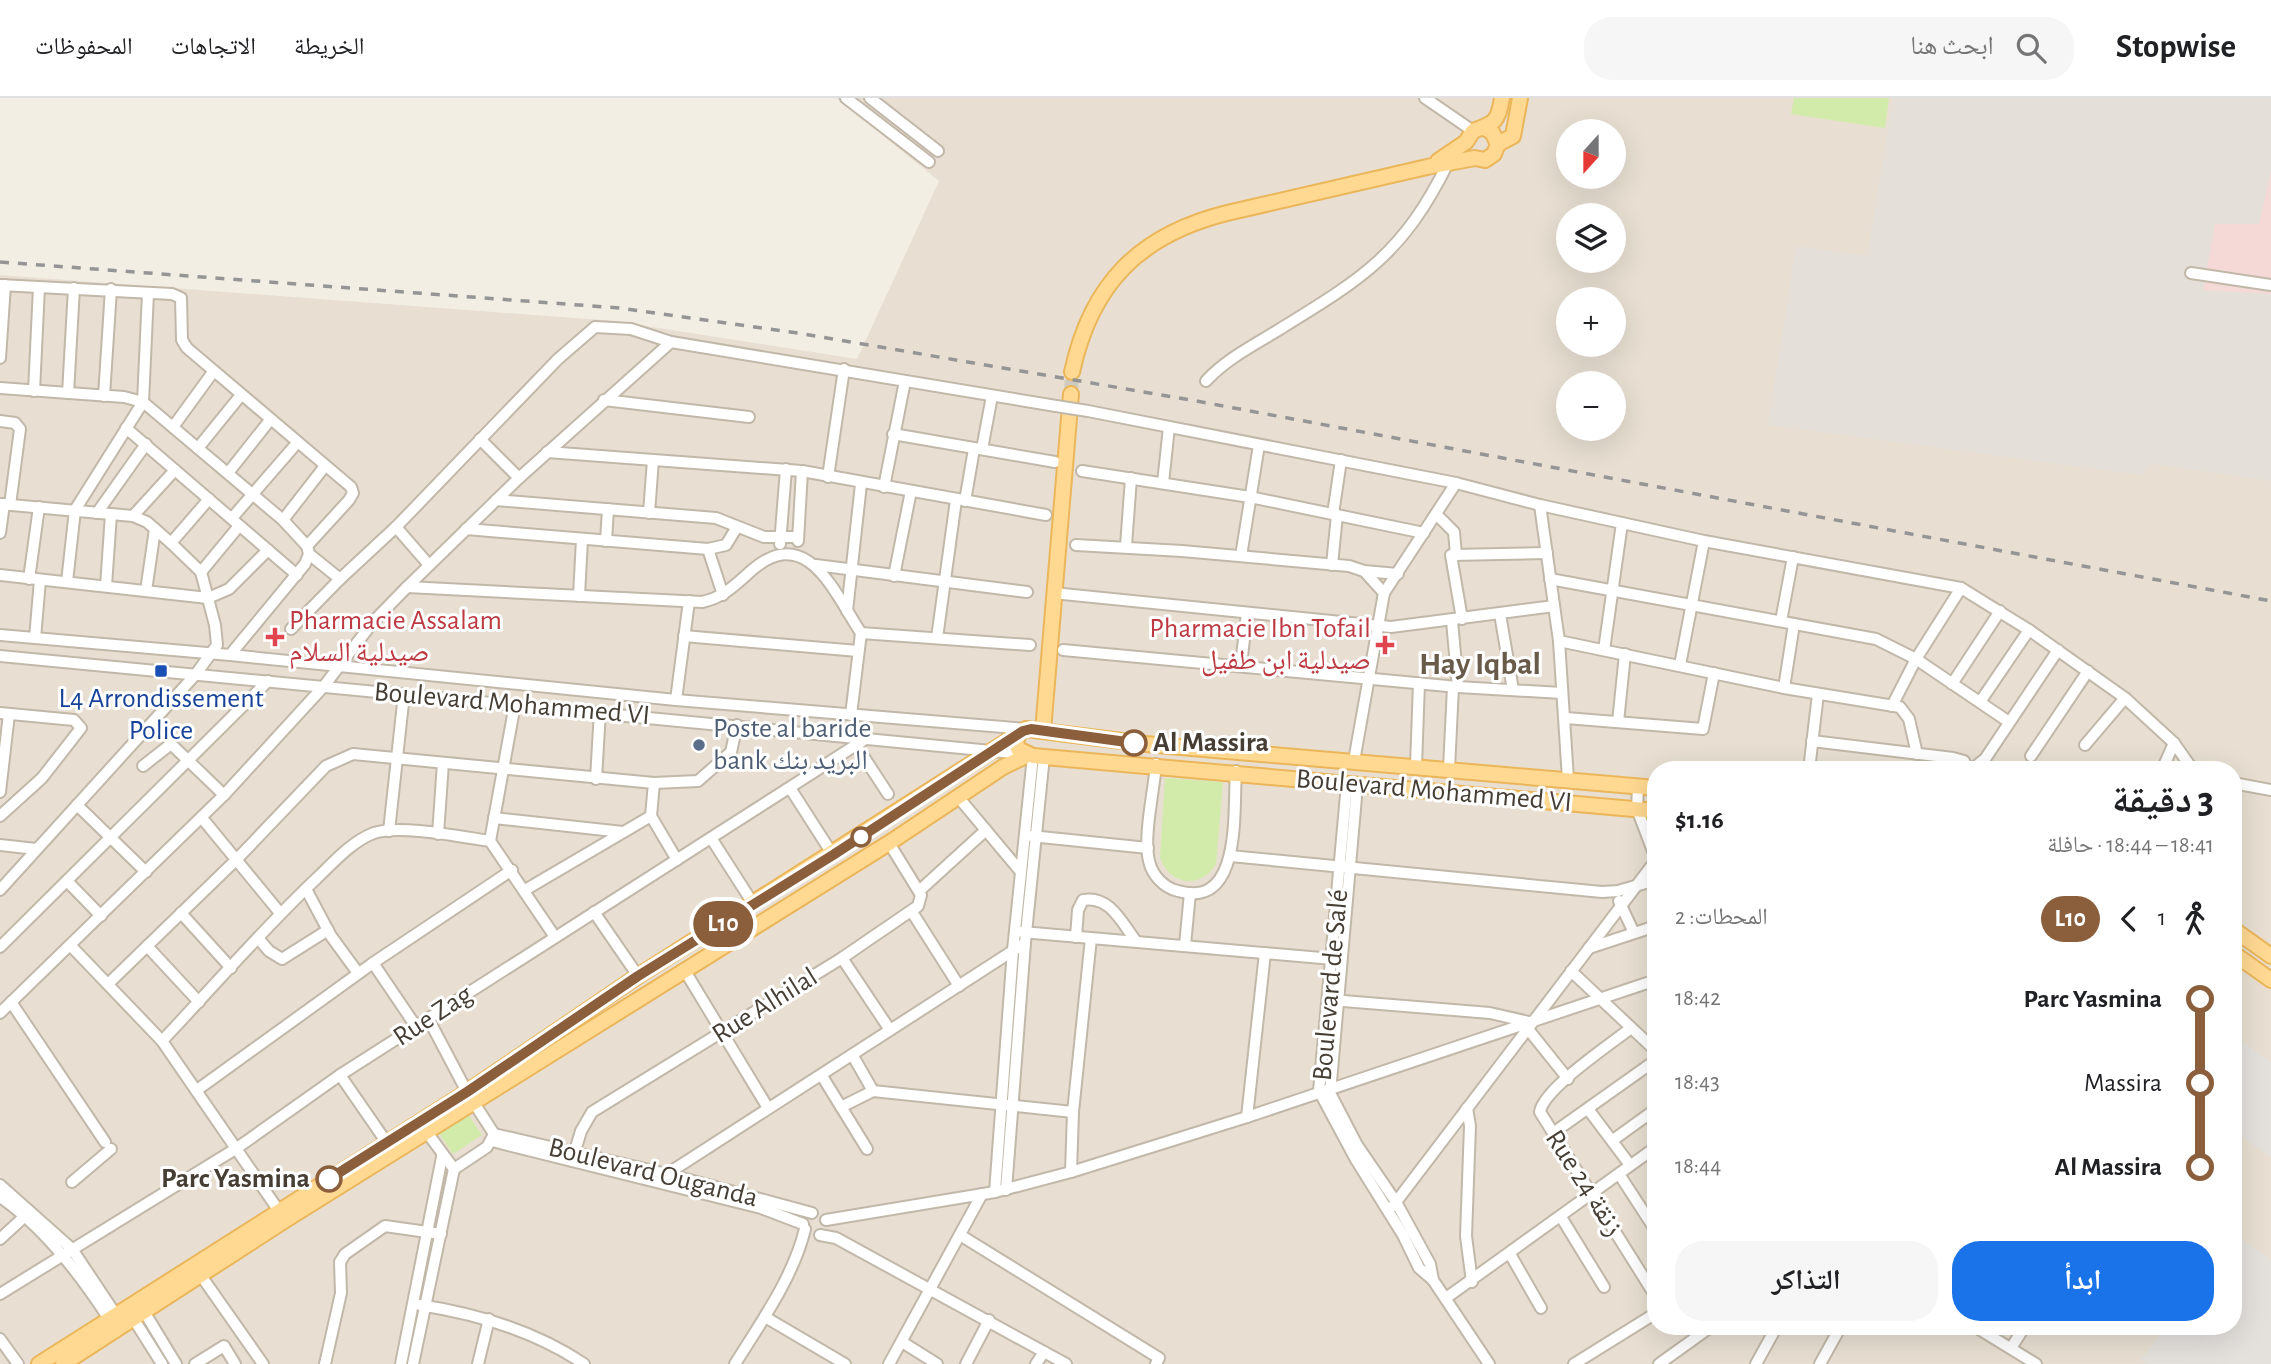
<!DOCTYPE html>
<html lang="ar">
<head>
<meta charset="utf-8">
<style>
  :root { --surface:#fff; --page:#f6f6f6; --text:#202124; --muted:#757577; --line:#e0e0e0; --accent:#1a73e8 }
  body { margin:0; font-family:"Alegreya Sans","Noto Naskh Arabic",sans-serif; background:var(--page); color:var(--text); direction:rtl; height:100vh; display:flex; flex-direction:column; font-size:26px; white-space:nowrap }
  * { box-sizing:border-box; margin:0 }
  p { font-size:23px; color:var(--muted) }
  .icon { flex:none; width:38px; height:38px; fill:none; stroke:currentColor; stroke-width:2; stroke-linecap:round; stroke-linejoin:round }
  .map { position:relative; flex:1; overflow:hidden; direction:ltr }
  .drawer { position:absolute; left:1647px; top:663px; width:595px; height:574px; display:flex; flex-direction:column; background:var(--surface); border-radius:28px; box-shadow:0 7px 28px #0002; direction:rtl }
  .drawer>* { flex:none }
  .badge { padding:0 14px; border-radius:23px; font-size:24px; line-height:46px }
  .needle { width:46px; rotate:201deg }
  .buttons { position:absolute; left:1556px; top:21px; display:grid; gap:14px }
  .buttons a { display:grid; place-items:center; width:70px; height:70px; border-radius:50%; background:var(--surface); box-shadow:0 7px 28px #0002; font-size:35px }
  .map>.badge { position:absolute; translate:-50% -50%; box-shadow:0 0 0 4px #fff }
  .legs { display:flex; align-items:center; gap:10px; height:77px; padding:0 28px; font-size:23px }
  .legs p { margin-inline-start:auto }
  .overview { display:flex; align-items:center; justify-content:space-between; height:119px; padding:0 28px }
  h1 { font-size:38px; font-weight:700; line-height:52px }
  .primary-button { display:flex; gap:14px; margin-top:auto; padding:14px 28px }
  .primary-button a { flex:1; height:80px; border-radius:28px; background:var(--accent); color:#fff; font-size:28px; font-weight:700; line-height:80px; text-align:center }
  .primary-button a+a { background:var(--page); color:var(--text) }
  ul { padding:0 28px; list-style:none }
  li { display:flex; align-items:center; gap:24px; height:84px; font-size:26px }
  li i { display:grid; place-items:center; width:10px; height:100%; margin:0 9px; background:currentColor }
  li i::after { content:''; width:18px; height:18px; margin:-9px; border:5px solid; border-radius:50%; background:var(--surface) }
  li p { margin-inline-start:auto }
  li:first-child i { background:linear-gradient(#0000 50%,currentColor 0) }
  li:last-child i { background:linear-gradient(currentColor 50%,#0000 0) }
  header { display:flex; align-items:center; gap:42px; box-sizing:border-box; height:98px; padding:0 35px; background:var(--surface); border-bottom:2px solid var(--line) }
  header strong { font-size:33px }
  nav { display:flex; gap:38px; margin-inline-start:auto; font-size:24px }
  .search { width:490px; height:63px; background:var(--page); display:flex; align-items:center; gap:18px; box-sizing:border-box; padding:0 24px; border-radius:28px; color:var(--muted); font-size:26px }
  .map>svg:first-child { display:block }
</style>
</head>
<body>
<header>
<strong>Stopwise</strong>
<div class="search"><svg class="icon" aria-label="search" viewBox="0 0 24 24"><circle cx="10" cy="10" r="6"/><path d="M15 15l6 6"/></svg>ابحث هنا</div>
<nav><a>الخريطة</a><a>الاتجاهات</a><a>المحفوظات</a></nav>
</header>
<div class="map">
<svg width="2271" height="1266" viewBox="0 0 2271 1266">
  <rect width="100%" height="100%" fill="#f3eee4"/>
  <path fill="#e8dfd2" fill-rule="evenodd" d="M836 0H2271V1266H0V177L615 223 857 261 939 83ZM1568 33H1614V79H1568ZM1568 117H1614V163H1568ZM1568 201H1614V247H1568ZM1568 285H1614V331H1568ZM1656 672H2233V1228H1656Z"/>
  <path fill="#e5dfd9" d="M1893 0H2271V74L2259 127 2203 192 2271 196V383L2152 366 2141 377 1768 327 1796 148 1867 158Z"/>
  <path fill="#f5d9d7" d="M2271 74V196L2203 192 2215 126H2259Z"/>
  <g fill="#d2ebaa">
    <path d="M1794 0H1889L1885 30 1791 16Z"/>
    <path d="M1165 680 1223 684 1216 766C1201 791 1170 788 1160 760Z"/>
    <path d="M468 1016 482 1037 453 1056 439 1035Z"/>
  </g>
  <g fill="#e4e1dd">
    <path d="M2233 937 2271 964V1059L2233 1033Z"/>
    <path d="M2233 1135 2271 1162V1266H2148L2141 1262 2165 1229 2233 1228Z"/>
  </g>
  <g fill="none" stroke-linecap="round" stroke-linejoin="round">
    <path stroke="#d0cbc1" stroke-width="14" stroke-dasharray="14 7" stroke-linecap="butt" d="M1071 296 1072 274"/>
    <g stroke="#c2b8a9" stroke-width="14">
      <g id="minor">
        <path d="M846 0 929 64"/>
        <path d="M870 0 938 53"/>
        <path d="M1425 0 1473 33"/>
        <path d="M2191 175 2271 187"/>
        <path d="M0 187 172 196 181 200 182 242 187 250 351 389 353 395 349 402 307 448"/>
        <path d="M0 260 5 187"/>
        <path d="M1206 283C1226 261 1254 247 1280 231 1363 180 1403 156 1448 65"/>
        <path d="M0 290 124 299 143 304 283 422 307 448 309 456 305 466 230 557"/>
        <path d="M34 293 39 189"/>
        <path d="M68 295 74 190"/>
        <path d="M104 298 111 191"/>
        <path d="M604 302 749 319"/>
        <path d="M1088 313 1456 385 1540 407 1704 443 1961 490 2029 532 2125 600 2174 645 2193 672"/>
        <path d="M0 323 15 325 20 331 10 407"/>
        <path d="M173 329 213 274"/>
        <path d="M126 330 297 477"/>
        <path d="M893 336 1055 364"/>
        <path d="M480 341 519 380"/>
        <path d="M198 350 241 297"/>
        <path d="M982 351 992 298"/>
        <path d="M547 354 802 373 1046 417"/>
        <path d="M1082 373 1250 399 1424 435"/>
        <path d="M228 375 270 322"/>
        <path d="M828 379 844 271"/>
        <path d="M1163 385 1169 329"/>
        <path d="M884 389 905 283"/>
        <path d="M496 402 716 420 764 439H798"/>
        <path d="M965 403 974 351"/>
        <path d="M0 406 133 418 147 424 171 445 201 474 215 527 217 547 196 576 0 792"/>
        <path d="M1540 407 1559 543 1568 681"/>
        <path d="M97 415 146 346"/>
        <path d="M649 415 653 362"/>
        <path d="M1333 416 1341 362"/>
        <path d="M1436 416 1454 434 1456 457"/>
        <path d="M133 418 175 372"/>
        <path d="M232 420 297 345"/>
        <path d="M283 422 325 368"/>
        <path d="M396 429 429 467"/>
        <path d="M466 431 708 451 726 447 737 429"/>
        <path d="M0 435 4 406"/>
        <path d="M606 443 608 411"/>
        <path d="M798 443 802 373"/>
        <path d="M171 445 209 401"/>
        <path d="M780 446 786 371"/>
        <path d="M1076 447 1182 453 1349 468 1364 473 1384 495"/>
        <path d="M1126 448 1131 380"/>
        <path d="M708 451 723 497"/>
        <path d="M309 456 340 481 396 429 558 261 595 229 631 231 671 244 1056 308"/>
        <path d="M1241 458 1259 347"/>
        <path d="M816 467 1027 494"/>
        <path d="M1332 467 1337 417"/>
        <path d="M1364 473 1398 476"/>
        <path d="M201 474 239 428"/>
        <path d="M0 477 208 500 229 491 268 452"/>
        <path d="M894 478 911 393"/>
        <path d="M29 481 39 409"/>
        <path d="M1550 481 1876 541 1916 561 2009 624"/>
        <path d="M67 484 75 412 143 304 148 195"/>
        <path d="M106 488 111 416"/>
        <path d="M407 489 702 504C723 500 736 486 752 472 807 425 834 494 861 535L851 617"/>
        <path d="M146 493 155 431"/>
        <path d="M1053 495 1391 529 1554 508"/>
        <path d="M579 498 582 441"/>
        <path d="M847 513 861 386"/>
        <path d="M1500 516 1513 592"/>
        <path d="M1462 521 1451 457 1547 455"/>
        <path d="M1452 523 1458 589"/>
        <path d="M1781 523 1793 459"/>
        <path d="M291 531 340 481"/>
        <path d="M861 535 1030 547"/>
        <path d="M0 537 230 557 676 602 1026 631"/>
        <path d="M684 538 858 553"/>
        <path d="M35 540 40 482"/>
        <path d="M937 540 956 402"/>
        <path d="M1559 543 1784 590 1900 609 1909 621 1917 656"/>
        <path d="M1063 552 1458 589 1562 595"/>
        <path d="M1604 552 1622 425"/>
        <path d="M0 558 1024 656"/>
        <path d="M1241 567 1247 515"/>
        <path d="M1680 567 1704 443"/>
        <path d="M1952 586 2000 513"/>
        <path d="M1784 590 1794 526"/>
        <path d="M676 602 689 503"/>
        <path d="M1980 604 2029 532"/>
        <path d="M1892 608 1916 561 1961 490"/>
        <path d="M0 615 74 622 81 630 42 680 0 718"/>
        <path d="M1566 620 1703 631 1714 575"/>
        <path d="M1618 624 1625 556"/>
        <path d="M1812 643 1953 660 1964 663 1968 672"/>
        <path d="M856 647 888 696"/>
        <path d="M2085 647 2125 600"/>
        <path d="M2031 658 2088 573"/>
        <path d="M1354 663 1384 495 1456 385"/>
        <path d="M1156 666C1154 693 1143 738 1149 763 1152 777 1164 790 1178 793 1243 812 1233 711 1236 673"/>
        <path d="M143 668 171 646 224 697"/>
        <path d="M1416 668 1419 585"/>
        <path d="M1449 671 1453 589"/>
        <path d="M1809 672 1818 596"/>
        <path d="M1971 672 1985 661 2058 552"/>
        <path d="M2162 672 2174 645"/>
        <path d="M596 681 600 613"/>
        <path d="M654 685 698 683 731 654 737 627"/>
        <path d="M2233 685 2271 692"/>
        <path d="M1347 686 1319 993 1355 1060 1403 1137 1419 1170 1433 1182 1489 1266"/>
        <path d="M1357 688 1330 995 1357 1047 1396 1104 1430 1166 1433 1182"/>
        <path d="M1638 688 1637 711 1656 761"/>
        <path d="M790 690 833 757"/>
        <path d="M0 694 9 616"/>
        <path d="M959 700 1021 774"/>
        <path d="M77 707 146 774"/>
        <path d="M651 718 677 762"/>
        <path d="M202 720 280 815"/>
        <path d="M494 720 623 734"/>
        <path d="M389 733 404 596"/>
        <path d="M438 736 443 665"/>
        <path d="M1031 738 1148 750"/>
        <path d="M711 740 754 807"/>
        <path d="M490 743 515 606"/>
        <path d="M0 747 36 751"/>
        <path d="M1230 758 1602 794 1618 793 1656 782"/>
        <path d="M67 783 101 818"/>
        <path d="M306 791 331 838 358 875"/>
        <path d="M919 793 986 732"/>
        <path d="M1619 803 1634 835"/>
        <path d="M594 814 638 878"/>
        <path d="M912 814 959 888"/>
        <path d="M181 815 231 870"/>
        <path d="M1022 834 1333 861"/>
        <path d="M1076 839 1078 812 1083 802C1109 797 1121 823 1135 842"/>
        <path d="M258 840 269 853 282 861 328 832"/>
        <path d="M1185 847 1190 795"/>
        <path d="M71 848 162 943 279 1113"/>
        <path d="M147 848 199 904"/>
        <path d="M0 849 268 583"/>
        <path d="M1589 850 1656 828"/>
        <path d="M842 860 890 932"/>
        <path d="M373 865 417 930"/>
        <path d="M685 873 768 1010"/>
        <path d="M1571 873 1656 953"/>
        <path d="M109 885 237 761 326 668 353 656 654 685 651 718 525 792"/>
        <path d="M1331 902 1490 915 1529 924"/>
        <path d="M11 904 105 1044"/>
        <path d="M0 915 224 697 324 588 373 524 407 489 519 380 671 244"/>
        <path d="M1631 930C1611 946 1543 991 1540 1014L1656 1199"/>
        <path d="M1528 931 1568 981"/>
        <path d="M162 943C213 889 262 832 316 781 333 765 352 743 374 735 399 726 462 739 490 743L555 839"/>
        <path d="M853 958 873 993 1073 1014"/>
        <path d="M340 977 387 1045"/>
        <path d="M822 978 867 1051"/>
        <path d="M197 992 373 865 512 772"/>
        <path d="M841 1009 873 993"/>
        <path d="M1467 1010 1470 1028 1466 1138 1472 1184"/>
        <path d="M1588 1011 1630 1067"/>
        <path d="M1247 1019 1265 855"/>
        <path d="M423 1029 454 1071 487 1049 494 1036 467 994 429 922"/>
        <path d="M1553 1035 1656 962"/>
        <path d="M494 1036 667 1076 812 1115"/>
        <path d="M1613 1042 1656 1011"/>
        <path d="M492 1043 761 1110 803 1126"/>
        <path d="M572 1063 581 1033 592 1014 842 860 918 808 921 797 889 745"/>
        <path d="M1071 1074 1073 1014 1091 840"/>
        <path d="M1619 1076 1656 1133"/>
        <path d="M72 1084 111 1051"/>
        <path d="M659 1084 667 1076 1025 845"/>
        <path d="M0 1087 72 1151 116 1217"/>
        <path d="M1006 1092 1025 845 1044 658"/>
        <path d="M995 1094 1013 852 1033 658"/>
        <path d="M0 1099C45 1130 80 1176 109 1221"/>
        <path d="M1393 1108 1656 762"/>
        <path d="M1561 1119 1604 1189"/>
        <path d="M826 1122 995 1094 1071 1074 1247 1019 1656 882"/>
        <path d="M820 1137 836 1140 1066 1266"/>
        <path d="M960 1137 1159 1260 1156 1266"/>
        <path d="M0 1141 25 1118"/>
        <path d="M1510 1156 1541 1210"/>
        <path d="M202 1179 263 1266"/>
        <path d="M0 1196 237 1050 340 977 867 640"/>
        <path d="M1446 1200 1656 1049"/>
        <path d="M420 1207C478 1216 535 1233 584 1266"/>
        <path d="M145 1215 176 1266"/>
        <path d="M765 1219 845 1266"/>
        <path d="M133 1220 162 1266"/>
        <path d="M1974 1228 2036 1266"/>
        <path d="M0 1241 18 1266"/>
        <path d="M902 1244 937 1266"/>
        <path d="M2011 1250 2025 1228"/>
        <path d="M195 1266 224 1248 235 1266"/>
        <path d="M325 1266 341 1195 340 1164 345 1156 385 1128 441 1136"/>
        <path d="M401 1266 442 1059"/>
        <path d="M413 1266 454 1071"/>
        <path d="M478 1266 489 1221"/>
        <path d="M735 1266C761 1224 793 1180 805 1131"/>
        <path d="M889 1266 982 1096"/>
        <path d="M966 1266 989 1222"/>
        <path d="M1036 1266 1044 1254"/>
        <path d="M1574 1266 1656 1215"/>
        <path d="M1659 1266 1712 1228"/>
        <path d="M1756 1266 1777 1228"/>
        <path d="M1820 1266 1841 1228"/>
      </g>
    </g>
    <g stroke="#ebb65a" stroke-width="18">
      <g id="major">
        <path d="M1498 46 1513 38 1520 0"/>
        <path d="M1438 63 1466 44 1473 33C1494 25 1498 25 1502 0"/>
        <path d="M1072 274C1091 186 1139 137 1227 115L1427 69 1475 60 1485 62 1494 56 1498 46 1492 34 1486 31"/>
        <path d="M1043 633 1071 296"/>
        <path d="M1019 636 1016 643 1018 651 1033 658 1656 713"/>
        <path d="M2233 831 2271 858"/>
        <path d="M2233 855 2271 882"/>
        <path d="M39 1266 467 994 638 878 1026 631 1146 646 1656 690"/>
        <path d="M63 1266 287 1121 889 745 1003 669 1028 657"/>
      </g>
    </g>
    <use href="#minor" stroke="#fff" stroke-width="10"/>
    <use href="#major" stroke="#ffd992" stroke-width="14"/>
    <path stroke="#959595" stroke-width="3.5" stroke-dasharray="9 9" stroke-linecap="butt" d="M0 164 619 210 798 235 1191 302 2271 503"/>
    <g stroke="#c2b8a9" stroke-width="14" stroke-linecap="butt">
      <path id="minor-bridge" d="M1056 308 1088 313"/>
    </g>
    <use href="#minor-bridge" stroke="#fff" stroke-width="10"/>
  </g>
  <g fill="none" stroke-linecap="round" stroke-linejoin="round">
    <g stroke="#fff" stroke-width="16">
      <path id="line-1" d="M329 1081 467 994 638 878 833 757 1023 633 1031 631 1134 645"/>
    </g>
    <use href="#line-1" stroke="#8b5e3c" stroke-width="10"/>
  </g>
  <g fill="#e0444e" stroke="#fff" stroke-width="2.5">
    <path d="M271.5 528.5h7v7h7v7h-7v7h-7v-7h-7v-7h7z"/>
    <path d="M1381.5 536.5h7v7h7v7h-7v7h-7v-7h-7v-7h7z"/>
  </g>
  <rect fill="#1a4fb4" stroke="#fff" stroke-width="2.5" x="154" y="566" width="14" height="14" rx="3.5"/>
  <g fill="#fff" stroke="#8b5e3c" stroke-width="3.5">
    <circle cx="1134" cy="645" r="12"/>
    <circle cx="861" cy="739" r="9"/>
    <circle cx="329" cy="1081" r="12"/>
  </g>
  <circle fill="#5c6f8a" stroke="#fff" stroke-width="2.5" cx="699" cy="647" r="7"/>
  <g text-anchor="middle" dominant-baseline="central" stroke-width="6" stroke-linejoin="round" paint-order="stroke">
    <g font-size="28" fill="#be3a42" stroke="#fff" text-anchor="start">
      <text x="289" y="523">Pharmacie Assalam<tspan x="289" dy="32">صيدلية السلام</tspan></text>
      <text x="1371" y="531" text-anchor="end">Pharmacie Ibn Tofail<tspan x="1371" dy="32">صيدلية ابن طفيل</tspan></text>
    </g>
    <g font-size="28" fill="#164399" stroke="#fff">
      <text x="161" y="601">L4 Arrondissement<tspan x="161" dy="32">Police</tspan></text>
    </g>
    <g font-size="28" fill="#463e34" stroke="#fff">
      <text transform="translate(512 606) rotate(5)">Boulevard Mohammed VI</text>
      <text transform="translate(1434 693) rotate(5)">Boulevard Mohammed VI</text>
      <text transform="translate(1331 887) rotate(-85)">Boulevard de Salé</text>
      <text transform="translate(765 908) rotate(-32)">Rue Alhilal</text>
      <text transform="translate(433 918) rotate(-33)">Rue Zag</text>
      <text transform="translate(653 1075) rotate(14)">Boulevard Ouganda</text>
      <text transform="translate(1584 1085) rotate(57)">Rue 24 زنقة</text>
    </g>
    <g font-size="28" fill="#4e5e75" stroke="#fff" text-anchor="start">
      <text x="713" y="631">Poste al baride<tspan x="713" dy="32">bank البريد بنك</tspan></text>
    </g>
    <g font-size="28" font-weight="bold" fill="#463e34" stroke="#fff" text-anchor="start">
      <text x="1153" y="645">Al Massira</text>
      <text x="310" y="1081" text-anchor="end">Parc Yasmina</text>
    </g>
    <g font-size="32" font-weight="bold" fill="#695b4a" stroke="#fff">
      <text x="1480" y="566">Hay Iqbal</text>
    </g>
  </g>
</svg>
<div class="buttons">
<a><svg class="needle" viewBox="-14 -14 28 28"><path d="M0-13l5 13h-10z" fill="#e53935"/><path d="M0 13l5-13h-10z" fill="#757577"/></svg></a>
<a><svg class="icon" aria-label="layers" viewBox="0 0 24 24"><path d="M12 4l9 5-9 5-9-5zM3 14l9 5 9-5"/></svg></a>
<a>+</a>
<a>−</a>
</div>
<b class="badge" style="left:723px;top:826px;background:#8b5e3c;color:#fff">L10</b>
<section class="drawer">
<div class="overview"><div><h1>3 دقيقة</h1><p>18:41 – 18:44 · حافلة</p></div><b>$1.16</b></div>
<div class="legs"><svg class="icon" aria-label="walk" viewBox="0 0 24 24"><circle cx="13" cy="4" r="2"/><path d="M13 8l-2 6 4 7M11 14l-3 7M7 12l3-4h3l4 4"/></svg>1<svg class="icon" aria-label="back" viewBox="0 0 24 24"><path d="M15 5l-7 7 7 7"/></svg><b class="badge" style="background:#8b5e3c;color:#fff">L10</b><p>المحطات: 2</p></div>
<ul>
<li><i style="color:#8b5e3c"></i><b>Parc Yasmina</b><p>18:42</p></li>
<li><i style="color:#8b5e3c"></i><span>Massira</span><p>18:43</p></li>
<li><i style="color:#8b5e3c"></i><b>Al Massira</b><p>18:44</p></li>
</ul>
<div class="primary-button"><a>ابدأ</a><a>التذاكر</a></div>
</section>
</div>
</body>
</html>
